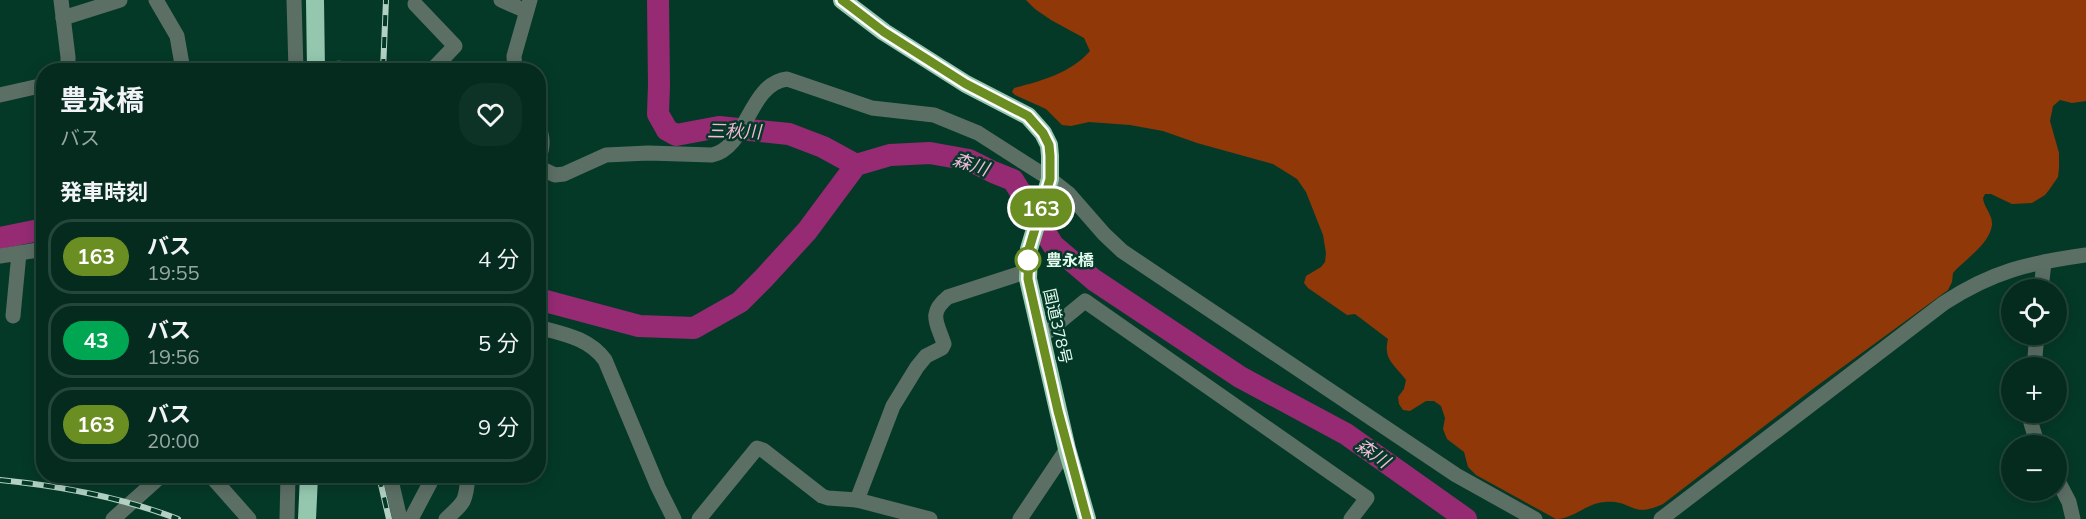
<!DOCTYPE html>
<html lang="ja">
<head>
<meta charset="utf-8">
<style>
  :root { --surface:#042b1d; --page:#0d3326; --text:#f1f3f6; --muted:#97a7a4; --line:#25473b }
  body { margin:0; font-family:Mulish,"Noto Sans JP",sans-serif; background:var(--page); color:var(--text); height:100vh; display:flex; flex-direction:column; font-size:22px; white-space:nowrap }
  * { box-sizing:border-box; margin:0 }
  p { font-size:20px; color:var(--muted) }
  .icon { flex:none; width:33px; height:33px; fill:none; stroke:currentColor; stroke-width:2; stroke-linecap:round; stroke-linejoin:round }
  .map { position:relative; flex:1; overflow:hidden }
  .side { position:absolute; left:36px; top:63px; width:510px; height:420px; display:flex; flex-direction:column; background:var(--surface); border-radius:24px; box-shadow:0 3px 15px #0003,0 0 0 2px var(--line) }
  .side>* { flex:none }
  .badge { padding:0 12px; border-radius:20px; font-size:21px; line-height:39px }
  .controls { position:absolute; left:2001px; top:279px; display:grid; gap:12px }
  .controls a { display:grid; place-items:center; width:66px; height:66px; border-radius:50%; background:var(--surface); box-shadow:0 3px 15px #0003,0 0 0 2px var(--line); font-size:30px }
  .map>.badge { position:absolute; translate:-50% -50%; box-shadow:0 0 0 3px #fff }
  h2 { padding:0 24px; font-size:22px; line-height:54px }
  .round { display:grid; place-items:center; flex:none; width:63px; height:63px; border-radius:24px; background:var(--page) }
  .summary { display:flex; align-items:center; justify-content:space-between; height:102px; padding:0 24px }
  h1 { font-size:28px; font-weight:700; line-height:45px }
  ul { padding:0; list-style:none }
  li { display:flex; align-items:center; gap:18px; height:75px; margin:0 12px 9px; padding:0 12px; border:3px solid var(--line); border-radius:24px }
  li div { flex:1 }
  li b { display:block; font-size:22px }
  li em { font-style:normal }
  li .badge { min-width:66px; font-weight:700; text-align:center }
  .map>svg:first-child { display:block }
</style>
</head>
<body>
<div class="map">
<svg width="2086" height="519" viewBox="0 0 2086 519">
  <rect width="100%" height="100%" fill="#053927"/>
  <path fill="#903807" d="M1026 0H2086V101L2072 103 2060 100 2053 106 2050 121 2059 153V168L2058 177 2049 190 2045 195 2032 203 2012 204 1991 194H1985L1983 198C1984 208 1993 215 1992 225 1989 245 1965 259 1953 273L1952 282 1948 290 1814 388 1663 504C1630 519 1634 500 1605 502 1586 503 1574 519 1556 519L1476 475 1468 467 1464 452 1447 439 1443 429 1445 418 1441 406 1434 401H1426L1410 411 1403 410 1399 404 1398 397 1404 389 1406 380C1394 364 1383 360 1388 339L1355 314 1347 315 1308 288 1304 283 1306 276 1321 267 1325 262 1326 253 1323 235 1306 192 1297 179 1273 164 1197 143 1163 131 1130 125 1089 122 1071 126 1062 125 1046 109 1015 95 1012 92 1014 88C1041 81 1071 73 1090 51L1084 38 1051 20 1035 9Z"/>
  <g fill="none" stroke-linecap="round" stroke-linejoin="round">
    <g stroke="#962b74" stroke-width="22">
      <path d="M658 0 659 85 658 114 667 130 676 135 719 127 789 134 823 147 856 165"/>
      <path d="M0 238 44 229"/>
      <path d="M538 299 639 326 694 328 740 302 763 279 807 231 856 165 890 155 930 153 969 160 993 172 1013 180 1053 245 1094 280 1240 377 1346 434 1466 519"/>
    </g>
    <g stroke="#5c6f65" stroke-width="15">
      <path d="M61 0 68 57V64L65 70"/>
      <path d="M156 0 177 36 183 70"/>
      <path d="M294 0 296 70"/>
      <path d="M501 0 526 11"/>
      <path d="M415 4 455 46 432 70"/>
      <path d="M63 18 120 0"/>
      <path d="M336 70 339 68"/>
      <path d="M515 70 514 56 530 0"/>
      <path d="M0 95 44 85"/>
      <path d="M538 125C543 137 544 147 538 159"/>
      <path d="M538 167 555 175 564 174 606 155 648 153 712 155C748 147 748 84 787 79L872 108 934 115 978 133 1050 179 1069 194 1104 234 1122 251 1456 475 1535 519"/>
      <path d="M0 256 44 249"/>
      <path d="M2041 290 2044 262"/>
      <path d="M13 316 19 253"/>
      <path d="M538 327C564 334 589 338 605 360L658 487 674 519"/>
      <path d="M1040 338 1085 301 1367 498 1351 519"/>
      <path d="M2034 368 2037 334"/>
      <path d="M2031 412V423L2038 446"/>
      <path d="M211 476 249 519"/>
      <path d="M390 476 400 519"/>
      <path d="M2056 477 2069 502 2073 519"/>
      <path d="M857 500 893 406 917 367 926 356 942 348 944 344C938 324 927 314 948 297L1028 271"/>
      <path d="M113 519 161 476"/>
      <path d="M287 519 288 476"/>
      <path d="M411 519 430 483"/>
      <path d="M446 519C465 502 466 501 468 476"/>
      <path d="M699 519 757 448 763 450 822 496 828 498 857 500 930 519"/>
      <path d="M1020 519 1067 449"/>
      <path d="M1661 519 1944 303C1993 271 2029 263 2086 255"/>
    </g>
    <g stroke="#95c7af" stroke-width="18">
      <path d="M315 0 316 70"/>
      <path d="M842 0 884 32 966 84 1028 116 1043 133 1049 145 1050 156V179L1029 249 1028 279 1067 449 1087 519"/>
      <path d="M307 519 309 476"/>
    </g>
    <g stroke="#b2d1c3" stroke-width="6">
      <g id="rail">
        <path d="M383 70 386 0"/>
        <path d="M379 476 389 519"/>
        <path d="M0 480C60 486 121 497 178 519"/>
      </g>
    </g>
    <use href="#rail" stroke="#053927" stroke-width="4" stroke-dasharray="11" stroke-linecap="butt"/>
  </g>
  <g fill="none" stroke-linecap="round" stroke-linejoin="round">
    <g stroke="#fff" stroke-width="14">
      <path id="line" d="M842 0 884 32 966 84 1028 116 1043 133 1049 145 1050 156V179L1029 249 1028 279 1058 411 1087 519"/>
    </g>
    <use href="#line" stroke="#6b8e23" stroke-width="9"/>
  </g>
  <circle fill="#fff" stroke="#6b8e23" stroke-width="3" cx="1028" cy="260" r="12"/>
  <g text-anchor="middle" dominant-baseline="central" stroke-width="5" stroke-linejoin="round" paint-order="stroke">
    <g font-size="16" font-weight="bold" fill="#e2fbee" stroke="#053927" text-anchor="start">
      <text x="1046" y="260">豊永橋</text>
    </g>
    <g font-size="16" fill="#e2fbee" stroke="#053927">
      <text transform="translate(1058 326) rotate(77)">国道378号</text>
    </g>
    <g font-size="18" font-style="italic" fill="#f2bada" stroke="#053927">
      <text transform="translate(734 131) rotate(1)">三秋川</text>
      <text transform="translate(971 164) rotate(18)">森川</text>
      <text transform="translate(1373 453) rotate(35)">森川</text>
    </g>
  </g>
</svg>
<div class="controls">
<a><svg class="icon" aria-label="locate" viewBox="0 0 24 24"><circle cx="12" cy="12" r="6"/><path d="M12 2v4M12 18v4M2 12h4M18 12h4"/></svg></a>
<a>+</a>
<a>−</a>
</div>
<b class="badge" style="left:1041px;top:208px;background:#6b8e23;color:#fff">163</b>
<section class="side">
<div class="summary"><div><h1>豊永橋</h1><p>バス</p></div><a class="round"><svg class="icon" aria-label="heart" viewBox="0 0 24 24"><path d="M12 20l-8-8c-3-5 5-10 8-4 3-6 11-1 8 4z"/></svg></a></div>
<h2>発車時刻</h2>
<ul>
<li><span class="badge" style="background:#6b8e23;color:#fff">163</span><div><b>バス</b><p>19:55</p></div><em>4 分</em></li>
<li><span class="badge" style="background:#00a651;color:#fff">43</span><div><b>バス</b><p>19:56</p></div><em>5 分</em></li>
<li><span class="badge" style="background:#6b8e23;color:#fff">163</span><div><b>バス</b><p>20:00</p></div><em>9 分</em></li>
</ul>
</section>
</div>
</body>
</html>
